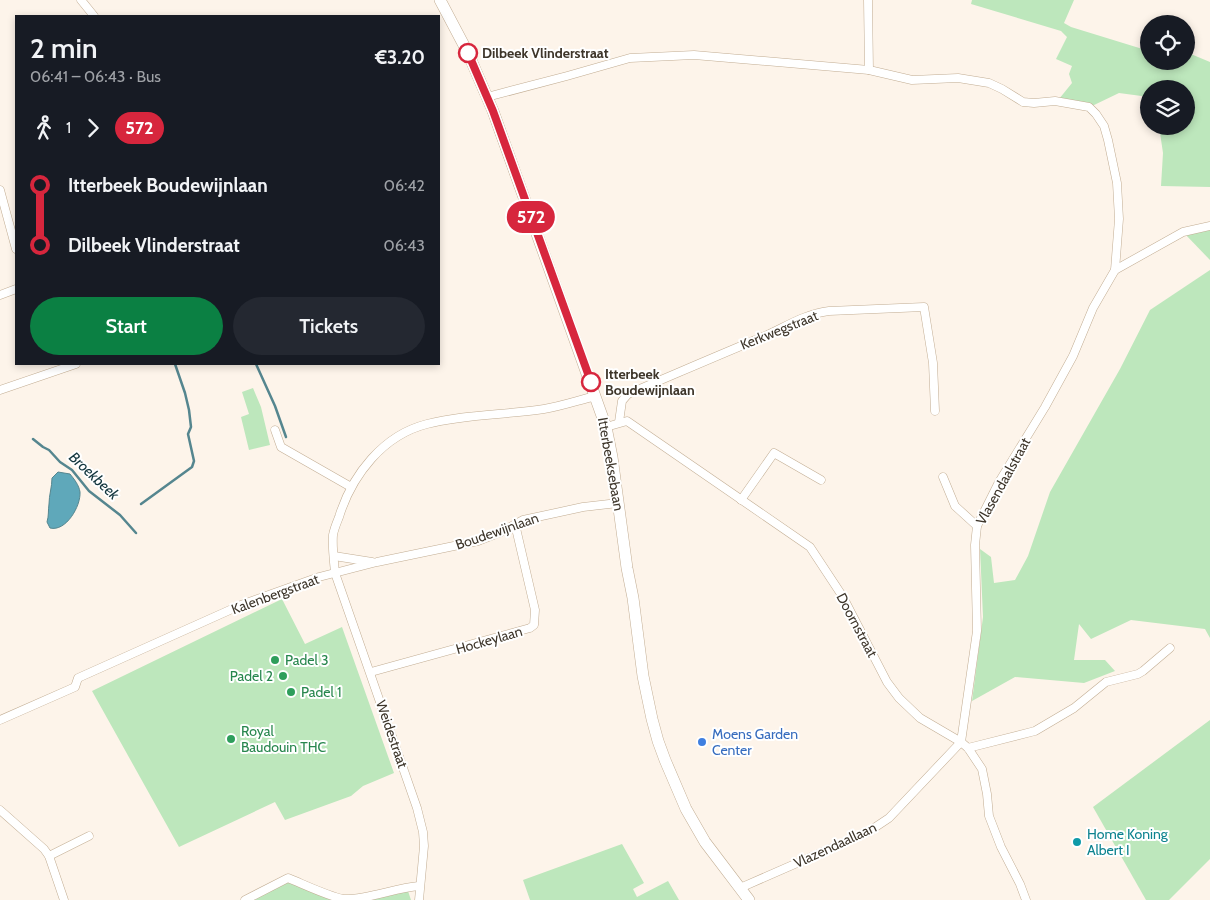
<!DOCTYPE html>
<html lang="en">
<head>
<meta charset="utf-8">
<style>
  :root { --surface:#171b24; --page:#242831; --text:#f1f3f6; --muted:#9ea1a6; --accent:#0b8043 }
  body { margin:0; font-family:Cabin,sans-serif; background:var(--page); color:var(--text); height:100vh; display:flex; flex-direction:column; font-size:19px; white-space:nowrap }
  * { box-sizing:border-box; margin:0 }
  p { font-size:16px; color:var(--muted) }
  .icon { flex:none; width:28px; height:28px; fill:none; stroke:currentColor; stroke-width:2; stroke-linecap:round; stroke-linejoin:round }
  .map { position:relative; flex:1; overflow:hidden }
  .side { position:absolute; left:15px; top:15px; width:425px; height:350px; display:flex; flex-direction:column; background:var(--surface); border-radius:0px; box-shadow:0 2px 8px #0003 }
  .side>* { flex:none }
  .badge { padding:0 10px; border-radius:16px; font-size:18px; line-height:32px }
  .buttons { position:absolute; left:1140px; top:15px; display:grid; gap:10px }
  .buttons a { display:grid; place-items:center; width:55px; height:55px; border-radius:50%; background:var(--surface); box-shadow:0 2px 8px #0003; font-size:25px }
  .map>.badge { position:absolute; translate:-50% -50%; box-shadow:0 0 0 2px #fff }
  .legs { display:flex; align-items:center; gap:8px; height:55px; padding:0 15px; font-size:16px }
  .legs p { margin-inline-start:auto }
  .overview { display:flex; align-items:center; justify-content:space-between; height:85px; padding:0 15px }
  h1 { font-size:28px; font-weight:600; line-height:38px }
  .primary-button { display:flex; gap:10px; margin-top:auto; padding:10px 15px }
  .primary-button a { flex:1; height:58px; border-radius:30px; background:var(--accent); color:#fff; font-size:20px; font-weight:600; line-height:58px; text-align:center }
  .primary-button a+a { background:var(--page); color:var(--text) }
  ul { padding:0 15px; list-style:none }
  li { display:flex; align-items:center; gap:18px; height:60px; font-size:19px }
  li i { display:grid; place-items:center; width:8px; height:100%; margin:0 6px; background:currentColor }
  li i::after { content:''; width:12px; height:12px; margin:-6px; border:4px solid; border-radius:50%; background:var(--surface) }
  li p { margin-inline-start:auto }
  li:first-child i { background:linear-gradient(#0000 50%,currentColor 0) }
  li:last-child i { background:linear-gradient(currentColor 50%,#0000 0) }
  .map>svg:first-child { display:block }
</style>
</head>
<body>
<div class="map">
<svg width="1210" height="900" viewBox="0 0 1210 900">
  <rect width="100%" height="100%" fill="#fdf4ea"/>
  <g fill="#bde7bc">
    <path d="M972 0H1074L1064 23 1071 27 1149 51V61H1186V52L1210 62V187L1161 186 1163 153 1159 126H1186V89H1149V97L1119 93 1092 106 1059 99 1072 83 1069 74 1072 66 1056 59 1067 37 1061 31 971 4Z"/>
    <path d="M1210 226V260L1183 232Z"/>
    <path d="M1210 270V638L1205 629 1131 620 1091 639 1079 624 1074 660H1105L1115 671 1084 683 1015 677 972 701 983 617 980 549 991 557 994 583 1015 580 1028 556 1050 492 1120 369 1150 310Z"/>
    <path d="M253 388 261 407 270 445 249 450 241 417 249 414 242 392Z"/>
    <path d="M282 599 305 644 342 627 394 773 363 786 351 796 285 820 275 802 179 847 92 691Z"/>
    <path d="M1210 720V859L1169 900H1146L1093 807Z"/>
    <path d="M622 844 644 883 633 889 637 897 668 881 679 900H530L523 880Z"/>
    <path d="M287 882 340 900H251Z"/>
    <path d="M408 891 411 900H361Z"/>
  </g>
  <path fill="#5fa8ba" stroke="#55868f" d="M58 472 70 474C74 479 79 485 80 492 81 506 66 532 50 528L47 522C49 515 48 511 49 504 49 495 52 487 52 478Z"/>
  <g fill="none" stroke-linecap="round" stroke-linejoin="round">
    <g stroke="#55868f" stroke-width="2.5">
      <path d="M256 364 275 406 286 437"/>
      <path d="M33 439 43 447 49 450 60 462 72 470 89 491 120 515 136 533"/>
      <path d="M141 504 192 467 194 461 188 434 191 427 189 410 185 393 175 364"/>
    </g>
    <g stroke="#c2ad93" stroke-width="9">
      <g id="minor">
        <path d="M81 0 94 16"/>
        <path d="M868 0 869 70"/>
        <path d="M487 97 567 76 630 58 694 55 869 70 912 80 958 78 989 83 1002 89 1023 102 1034 103 1055 101 1089 107 1096 114 1104 126 1108 140 1117 183 1119 219 1115 270 1093 308 1073 356 1045 407 999 482 977 526 975 545 977 631 961 742 889 818 868 832 740 888"/>
        <path d="M0 190 16 249"/>
        <path d="M1115 270 1183 232 1210 226"/>
        <path d="M0 295 16 289"/>
        <path d="M0 390 76 364"/>
        <path d="M619 422 622 401 628 394C673 375 719 355 765 336 787 326 805 314 829 311L924 307 933 363 935 411"/>
        <path d="M606 427 627 421 810 547 843 597 887 682 899 698 920 718 961 742 968 748 982 769 987 794 989 816 1001 847 1020 884 1026 900"/>
        <path d="M275 430 281 447 351 487"/>
        <path d="M943 477 955 506 977 526"/>
        <path d="M741 500 774 453 821 480"/>
        <path d="M334 556 372 562"/>
        <path d="M371 672 512 633 530 628 534 625 535 610 515 524"/>
        <path d="M0 720 75 687 78 678 241 605 319 577 377 562 478 541 501 532 523 520 583 507 618 503"/>
        <path d="M968 748 1035 731 1074 708 1106 682 1138 674 1143 671 1170 648"/>
        <path d="M0 810 44 849 49 856 64 900"/>
        <path d="M49 856 89 836"/>
        <path d="M245 900 288 878C303 884 328 896 343 899 368 900 394 888 419 886"/>
        <path d="M419 900 424 846 423 832 417 808 335 573C334 561 332 547 333 535 334 529 337 522 339 517 352 475 383 435 427 424 465 414 506 415 544 409 562 406 579 400 596 396"/>
      </g>
    </g>
    <g stroke="#c2ad93" stroke-width="12">
      <path id="secondary" d="M440 0 468 53 493 111 606 427 612 457 627 568 633 598 643 676 652 719 658 741 665 760 686 809 705 842 749 900"/>
    </g>
    <use href="#minor" stroke="#fff" stroke-width="8"/>
    <use href="#secondary" stroke="#fff" stroke-width="11"/>
  </g>
  <g fill="none" stroke-linecap="round" stroke-linejoin="round">
    <g stroke="#fff" stroke-width="11">
      <path id="line-1" d="M468 53 493 111 591 382"/>
    </g>
    <use href="#line-1" stroke="#d7263d" stroke-width="8"/>
  </g>
  <g fill="#fff" stroke="#d7263d" stroke-width="2.5">
    <circle cx="468" cy="53" r="9"/>
    <circle cx="591" cy="382" r="9"/>
  </g>
  <g fill="#2e9e5b" stroke="#fff" stroke-width="2">
    <circle cx="275" cy="660" r="5"/>
    <circle cx="283" cy="676" r="5"/>
    <circle cx="291" cy="692" r="5"/>
    <circle cx="231" cy="739" r="5"/>
  </g>
  <circle fill="#3f7fe0" stroke="#fff" stroke-width="2" cx="702" cy="742" r="5"/>
  <circle fill="#0f9aa8" stroke="#fff" stroke-width="2" cx="1077" cy="842" r="5"/>
  <g text-anchor="middle" dominant-baseline="central" stroke-width="4" stroke-linejoin="round" paint-order="stroke">
    <g font-size="14" font-weight="bold" fill="#3e362b" stroke="#fff" text-anchor="start">
      <text x="482" y="53">Dilbeek Vlinderstraat</text>
      <text x="605" y="374">Itterbeek<tspan x="605" dy="16">Boudewijnlaan</tspan></text>
    </g>
    <g font-size="14" fill="#3e362b" stroke="#fff">
      <text transform="translate(779 330) rotate(-22)">Kerkwegstraat</text>
      <text transform="translate(611 464) rotate(80)">Itterbeeksebaan</text>
      <text transform="translate(1003 481) rotate(-61)">Vlasendaalstraat</text>
      <text transform="translate(497 531) rotate(-19)">Boudewijnlaan</text>
      <text transform="translate(275 594) rotate(-20)">Kalenbergstraat</text>
      <text transform="translate(857 625) rotate(62)">Doornstraat</text>
      <text transform="translate(489 640) rotate(-16)">Hockeylaan</text>
      <text transform="translate(392 734) rotate(71)">Weidestraat</text>
      <text transform="translate(835 845) rotate(-25)">Vlazendaallaan</text>
    </g>
    <g font-size="14" fill="#27864d" stroke="#fff" text-anchor="start">
      <text x="285" y="660">Padel 3</text>
      <text x="273" y="676" text-anchor="end">Padel 2</text>
      <text x="301" y="692">Padel 1</text>
      <text x="241" y="731">Royal<tspan x="241" dy="16">Baudouin THC</tspan></text>
    </g>
    <g font-size="14" fill="#366cbe" stroke="#fff" text-anchor="start">
      <text x="712" y="734">Moens Garden<tspan x="712" dy="16">Center</tspan></text>
    </g>
    <g font-size="14" fill="#0d838f" stroke="#fff" text-anchor="start">
      <text x="1087" y="834">Home Koning<tspan x="1087" dy="16">Albert I</tspan></text>
    </g>
    <g font-size="15" font-style="italic" fill="#13363e" stroke="#fff">
      <text transform="translate(94 476) rotate(43)">Broekbeek</text>
    </g>
  </g>
</svg>
<div class="buttons">
<a><svg class="icon" aria-label="locate" viewBox="0 0 24 24"><circle cx="12" cy="12" r="6"/><path d="M12 2v4M12 18v4M2 12h4M18 12h4"/></svg></a>
<a><svg class="icon" aria-label="layers" viewBox="0 0 24 24"><path d="M12 4l9 5-9 5-9-5zM3 14l9 5 9-5"/></svg></a>
</div>
<b class="badge" style="left:531px;top:217px;background:#d7263d;color:#fff">572</b>
<section class="side">
<div class="overview"><div><h1>2 min</h1><p>06:41 – 06:43 · Bus</p></div><b>€3.20</b></div>
<div class="legs"><svg class="icon" aria-label="walk" viewBox="0 0 24 24"><circle cx="13" cy="4" r="2"/><path d="M13 8l-2 6 4 7M11 14l-3 7M7 12l3-4h3l4 4"/></svg>1<svg class="icon" aria-label="forward" viewBox="0 0 24 24"><path d="M9 5l7 7-7 7"/></svg><b class="badge" style="background:#d7263d;color:#fff">572</b></div>
<ul>
<li><i style="color:#d7263d"></i><b>Itterbeek Boudewijnlaan</b><p>06:42</p></li>
<li><i style="color:#d7263d"></i><b>Dilbeek Vlinderstraat</b><p>06:43</p></li>
</ul>
<div class="primary-button"><a>Start</a><a>Tickets</a></div>
</section>
</div>
</body>
</html>
